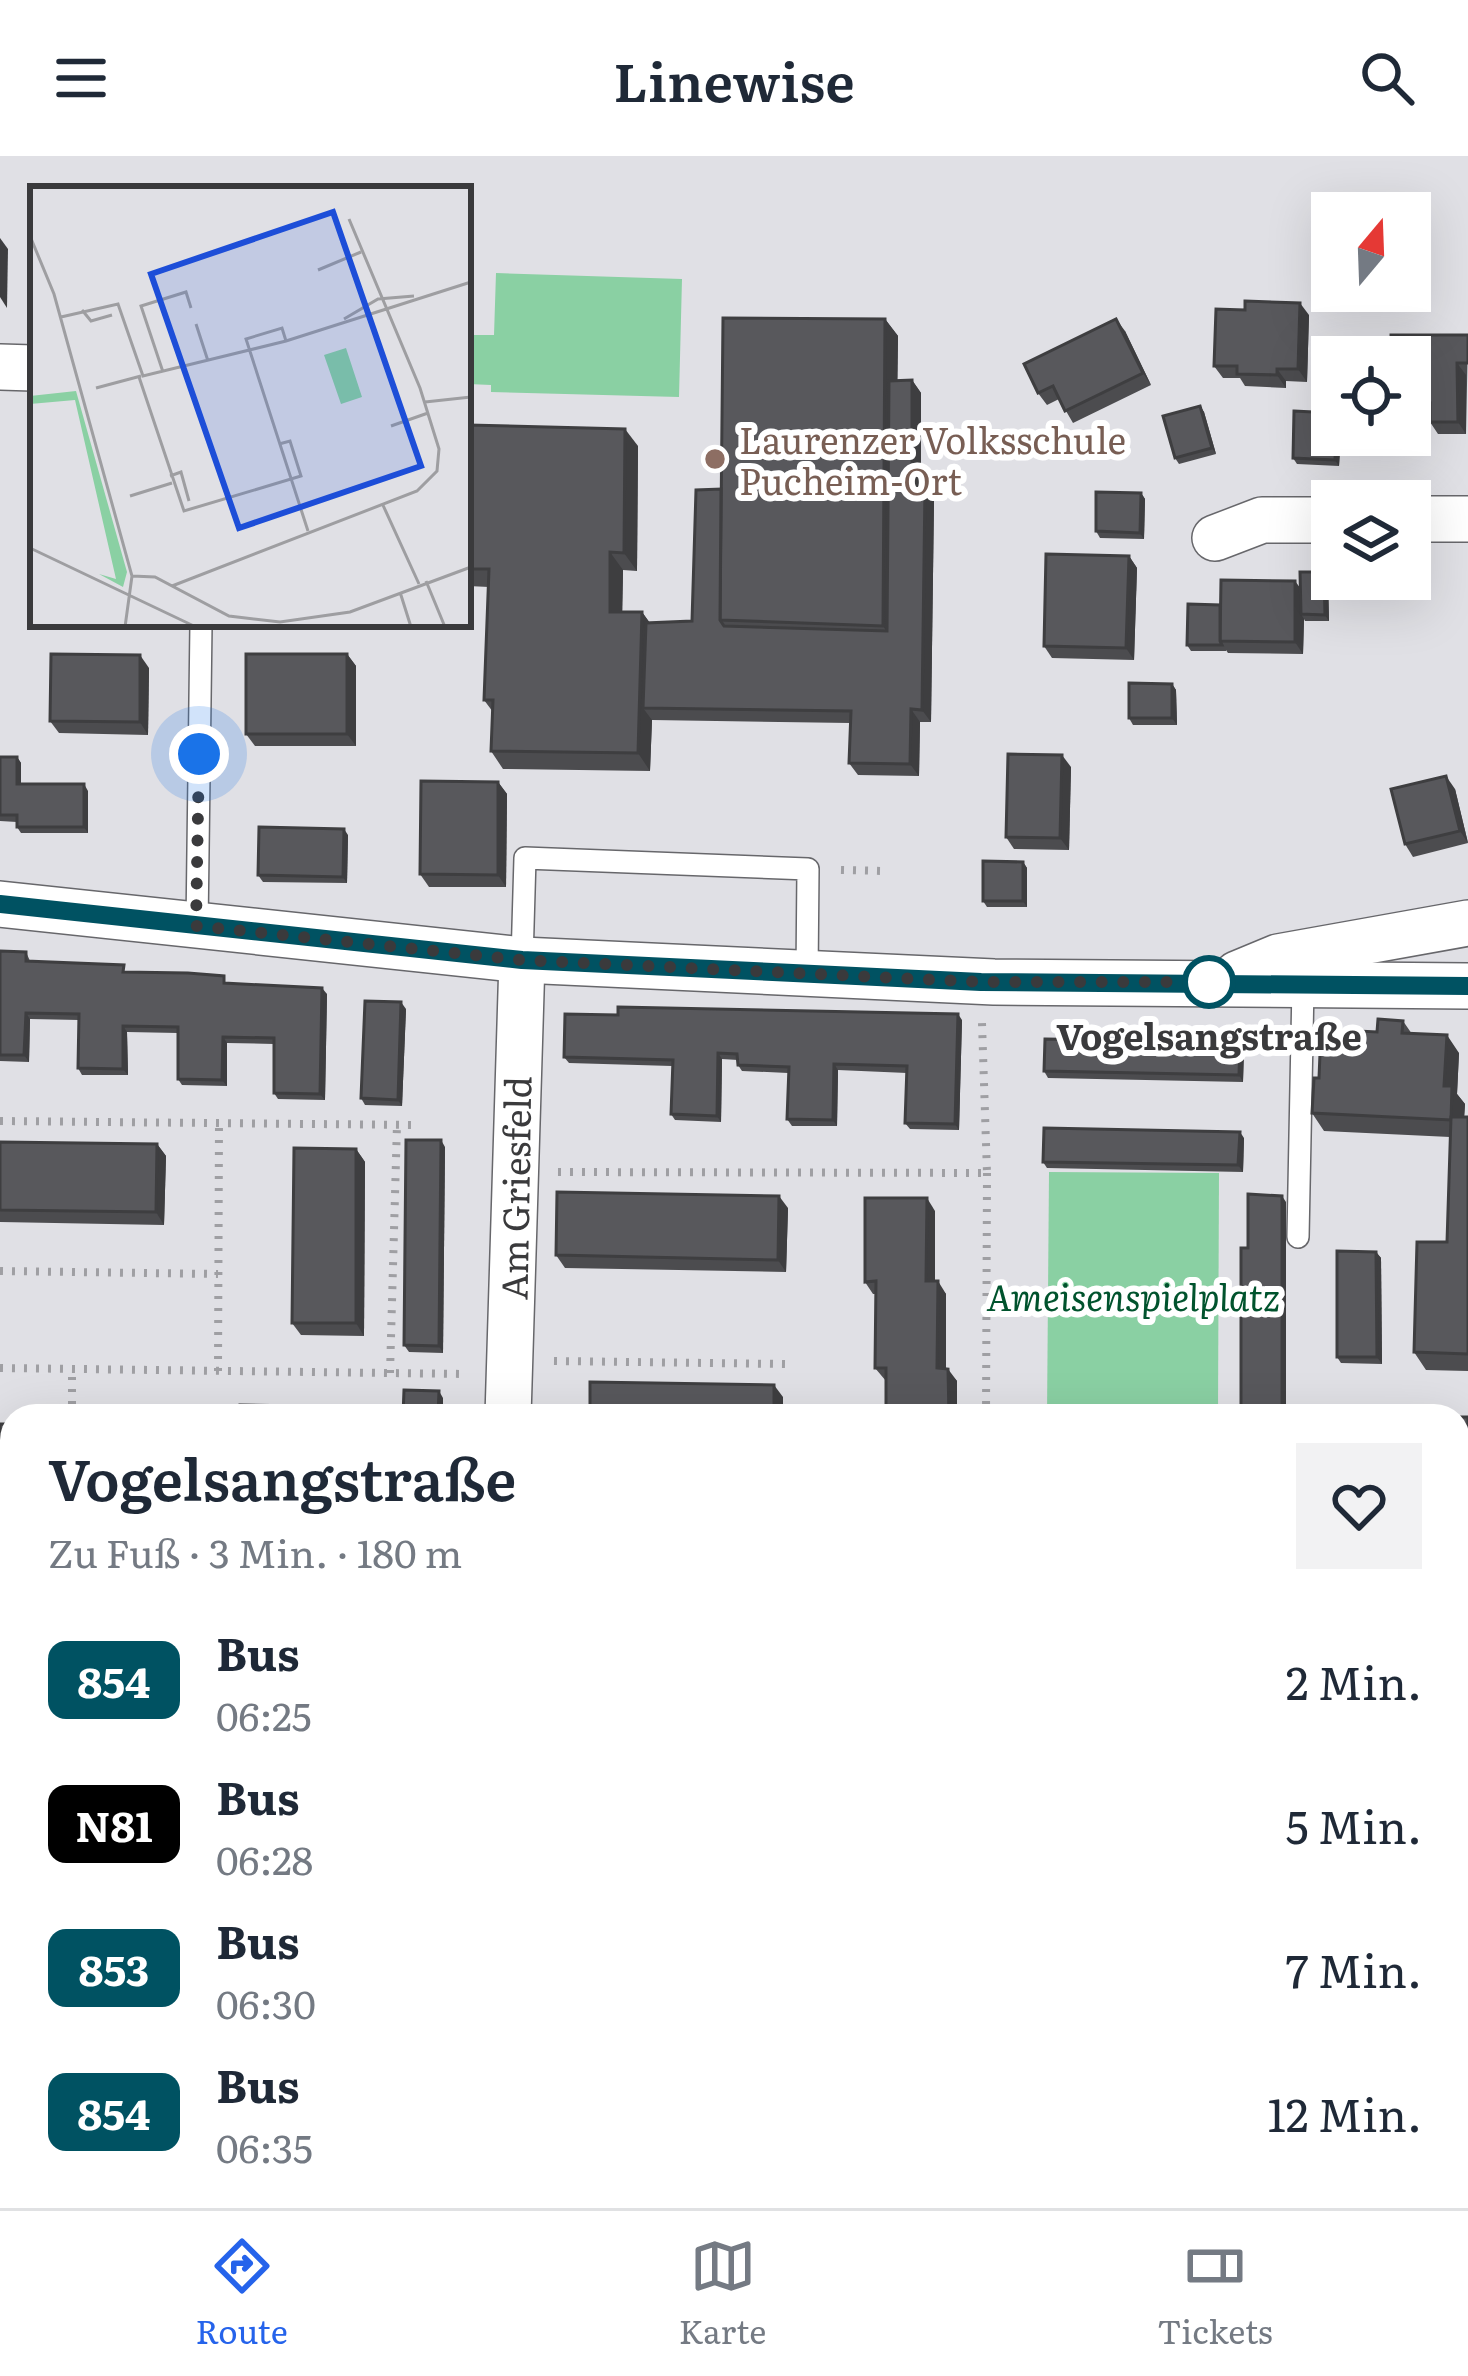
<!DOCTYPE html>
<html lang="de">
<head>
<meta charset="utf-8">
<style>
  :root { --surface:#fff; --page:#f2f2f3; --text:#1f2937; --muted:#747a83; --line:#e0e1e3; --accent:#2563eb }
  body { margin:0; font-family:Literata,serif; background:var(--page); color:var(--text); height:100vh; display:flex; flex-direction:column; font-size:45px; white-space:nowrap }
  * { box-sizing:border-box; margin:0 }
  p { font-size:39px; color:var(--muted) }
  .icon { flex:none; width:66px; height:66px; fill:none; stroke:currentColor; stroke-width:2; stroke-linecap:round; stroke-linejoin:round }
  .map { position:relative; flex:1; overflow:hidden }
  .side { position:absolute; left:0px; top:1248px; width:1470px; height:804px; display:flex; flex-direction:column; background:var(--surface); border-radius:36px 36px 0 0; box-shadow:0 12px 48px #0002 }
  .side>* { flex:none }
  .badge { padding:0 24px; border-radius:18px; font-size:42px; line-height:78px }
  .needle { width:78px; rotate:19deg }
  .tools { position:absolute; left:1311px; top:36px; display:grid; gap:24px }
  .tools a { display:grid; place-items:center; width:120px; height:120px; border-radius:0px; background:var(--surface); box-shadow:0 12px 48px #0002; font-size:60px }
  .you { position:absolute; width:60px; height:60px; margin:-30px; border:9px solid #fff; border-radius:50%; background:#1a73e8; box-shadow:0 0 0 18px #1a73e833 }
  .map>.badge { position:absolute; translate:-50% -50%; box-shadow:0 0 0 6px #fff }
  .round { display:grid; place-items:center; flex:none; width:126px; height:126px; border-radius:0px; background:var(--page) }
  .summary { display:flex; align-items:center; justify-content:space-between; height:204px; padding:0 48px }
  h1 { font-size:57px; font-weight:600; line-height:90px }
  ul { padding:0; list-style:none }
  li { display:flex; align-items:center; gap:36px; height:144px; padding:0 48px }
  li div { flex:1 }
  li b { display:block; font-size:45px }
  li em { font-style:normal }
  li .badge { min-width:132px; font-weight:700; text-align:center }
  header { display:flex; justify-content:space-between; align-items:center; height:156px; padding:0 48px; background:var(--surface); font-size:54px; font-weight:600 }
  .tabs { display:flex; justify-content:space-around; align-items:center; height:168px; border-top:3px solid var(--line); background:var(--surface); font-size:33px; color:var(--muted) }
  .tabs a { display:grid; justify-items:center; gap:6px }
  .tabs .selected { color:var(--accent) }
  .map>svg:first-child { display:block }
</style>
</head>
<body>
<header><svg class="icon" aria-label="menu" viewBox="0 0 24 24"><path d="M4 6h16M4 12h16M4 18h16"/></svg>Linewise<svg class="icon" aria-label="search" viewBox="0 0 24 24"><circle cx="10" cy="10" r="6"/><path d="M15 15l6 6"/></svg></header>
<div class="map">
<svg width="1468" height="2052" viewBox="0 0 1468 2052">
  <rect width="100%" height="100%" fill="#e0e0e5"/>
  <g fill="#8ad0a3">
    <path d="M496 117 682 123 679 241 491 236V229L468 228V179H494Z"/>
    <path d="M1049 1016 1219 1017 1218 1260H1047Z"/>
  </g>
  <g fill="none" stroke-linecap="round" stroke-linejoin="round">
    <g stroke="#67676b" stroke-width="24">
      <g id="service">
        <path d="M197 770 201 468"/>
        <path d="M522 804 525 702 808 713 807 818"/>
        <path d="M1298 1081 1303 830"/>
        <path d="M1458 1681H1468"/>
      </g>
    </g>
    <g stroke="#67676b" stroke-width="48">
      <g id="minor">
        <path d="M0 211 33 212"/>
        <path d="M1410 363H1468"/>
        <path d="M1215 382 1262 364H1332"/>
        <path d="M0 748 522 804 994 826 1468 830"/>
        <path d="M1237 818 1278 801 1468 767"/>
        <path d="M508 1260 522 804"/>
        <path d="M0 1817H12"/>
        <path d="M494 2052V2040"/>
      </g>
    </g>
    <g stroke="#9f9fa3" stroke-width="8" stroke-dasharray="3 9" stroke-linecap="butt">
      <path d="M841 714 885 715"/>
      <path d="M0 965 417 969"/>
      <path d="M558 1016 987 1017 982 867"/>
      <path d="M0 1115 218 1118"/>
      <path d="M554 1205 786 1208"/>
      <path d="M0 1212 466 1218"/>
      <path d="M218 1215 219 966"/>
      <path d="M390 1217 397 968"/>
      <path d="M72 1260V1213"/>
      <path d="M986 1260 987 1017"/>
      <path d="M1458 1422 1468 1423"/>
      <path d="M0 1423H12"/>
      <path d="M140 2052V2040"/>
    </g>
    <use href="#service" stroke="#fff" stroke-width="21"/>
    <use href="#minor" stroke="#fff" stroke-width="45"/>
  </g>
  <g fill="#4c4c4f">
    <path d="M1309 159 1307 226 1286 225V232L1245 230 1240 222H1223L1214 210Z"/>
    <path d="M885 163 898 180 897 225 912 224 921 237V333H925L934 345 931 566H920L919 620 858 619 849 607 850 567 652 564 650 615 503 613 491 595 493 556 484 544 489 431 468 430V269L638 290 637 415 623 414 622 456H642L650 467 692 465Z"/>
    <path d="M1125 175 1151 229 1073 267 1059 243 1047 249 1038 237Z"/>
    <path d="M1468 179 1466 278H1438L1430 266V260H1410V201Z"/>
    <path d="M1200 250 1204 256 1216 298 1179 308 1175 302Z"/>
    <path d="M1332 279H1341L1339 310 1297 308 1293 302Z"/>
    <path d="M1141 337 1145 343 1144 383 1100 382 1096 375Z"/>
    <path d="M1129 400 1137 412 1134 504 1052 502 1044 490Z"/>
    <path d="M1324 416 1328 423 1329 465H1305L1304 463 1303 498 1228 497 1226 494V495H1191L1187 489 1220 449 1301 433Z"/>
    <path d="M347 498 356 510V590H255L246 578Z"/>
    <path d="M149 512 148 579 59 577 50 565Z"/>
    <path d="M1172 528 1176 534 1177 569H1133L1129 562Z"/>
    <path d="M0 601H17L21 607V628L88 635V677H21L17 671V666L0 665Z"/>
    <path d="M1071 611 1069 694 1014 693 1006 681Z"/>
    <path d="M498 626 507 638 506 731H429L420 718Z"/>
    <path d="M1455 633 1468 687 1413 701 1405 688Z"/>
    <path d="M348 679 347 727 263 726 258 719Z"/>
    <path d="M1023 706 1027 712V751H987L983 745Z"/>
    <path d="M0 795 26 796 30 805 327 838 325 944 278 943 274 937V888L227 887V930L182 929 178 923V877L127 876 128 919H82L78 912 79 864 30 863 29 906 0 905Z"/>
    <path d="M406 853 402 950 365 949 361 942Z"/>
    <path d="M962 864 959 974 910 973 905 967 907 917 838 914 837 970H792L787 963 788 917 742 915 738 909V904L722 903 721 966 675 964 671 958 672 910 569 907 564 901Z"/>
    <path d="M1403 865 1412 878 1459 897 1457 938 1465 948 1464 961H1468V1215L1426 1214 1414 1196 1447 1086 1450 981 1324 975 1312 957 1319 922Z"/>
    <path d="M1240 886 1244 893 1243 926 1048 922 1044 915Z"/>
    <path d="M1244 982 1243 1016 1047 1012 1043 1006Z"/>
    <path d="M0 986 157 988 166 1000 164 1069 0 1066Z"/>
    <path d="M445 991 443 1197 409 1196 404 1189Z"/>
    <path d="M356 993 365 1006 364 1180 301 1179 292 1167Z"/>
    <path d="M1286 1046V1258L1246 1257 1241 1251 1248 1092Z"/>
    <path d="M788 1052 786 1116 565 1112 556 1099Z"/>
    <path d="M935 1055V1125L946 1138V1213L957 1225V1260H886V1225L875 1212 876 1138H873L865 1126Z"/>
    <path d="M1376 1096 1381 1102 1382 1208 1341 1207 1337 1201Z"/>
    <rect x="1458" y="1261" width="10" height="103"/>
    <rect x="0" y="1268" width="12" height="75"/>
    <path d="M1458 1481 1468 1482V1584H1458Z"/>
    <path d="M1458 1797 1468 1798V1898H1458Z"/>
    <path d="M0 1871H12V1911L0 1910Z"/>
    <path d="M1468 1966V2052L1362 2051 1354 2040H1458Z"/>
    <path d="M327 2040H432V2047L417 2046 421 2052H327Z"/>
  </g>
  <g fill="#3e3e40">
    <path d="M0 82 8 93 7 152 0 141Z"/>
    <path d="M1300 147 1309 159 1307 226 1298 213Z"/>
    <path d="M885 163 898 180 895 488 883 470Z"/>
    <path d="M1116 163 1125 175 1151 229 1143 217Z"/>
    <path d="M1457 207 1466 219V278L1458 266Z"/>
    <path d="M1277 213 1286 225V232L1277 219Z"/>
    <path d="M912 224 921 237V346L912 334Z"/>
    <path d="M1200 250 1204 256 1216 298 1212 292Z"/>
    <path d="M625 273 638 290 637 415 624 397Z"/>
    <path d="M1336 279H1341L1339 310 1335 304Z"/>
    <path d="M925 333 934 345 931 566 922 554Z"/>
    <path d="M1141 337 1145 343 1144 383 1140 377Z"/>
    <path d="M610 396 623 414 622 474 610 456Z"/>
    <path d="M1129 400 1137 412 1134 504 1126 492Z"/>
    <path d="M1324 416 1328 423 1329 465 1325 459Z"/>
    <path d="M1295 425 1304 437 1301 458 1304 463 1303 498 1295 486Z"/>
    <path d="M642 456 654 473 643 552 652 564 650 615 638 597Z"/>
    <path d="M347 498 356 510V590L347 578Z"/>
    <path d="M140 499 149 512 148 579 140 566Z"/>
    <path d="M1172 528 1176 534 1177 569 1172 562Z"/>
    <path d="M911 553 920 566 919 620 910 608Z"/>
    <path d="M1062 599 1071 611 1069 694 1060 682Z"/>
    <path d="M17 601 21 607V635L17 628Z"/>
    <path d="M1446 620 1455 633 1468 687 1460 675Z"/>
    <path d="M498 626 507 638 506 731 498 719Z"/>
    <path d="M84 628 88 635V677L84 671Z"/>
    <path d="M344 673 348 679 347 727 343 721Z"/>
    <path d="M1023 706 1027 712V751L1023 745Z"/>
    <path d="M322 832 327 838 325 944 320 938Z"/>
    <path d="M401 846 406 853 402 950 398 944Z"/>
    <path d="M26 857 30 863 29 906 24 899Z"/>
    <path d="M958 858 962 864 959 974 955 968Z"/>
    <path d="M123 870 127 876 128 919 123 913Z"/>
    <path d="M1447 879 1459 897 1457 938 1465 948 1463 982 1451 964 1444 930Z"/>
    <path d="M223 881 227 887V930L222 924Z"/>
    <path d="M1240 886 1244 893 1243 926 1239 919Z"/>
    <path d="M718 897 722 903 721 966 717 960Z"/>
    <path d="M834 908 838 914 837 970 833 964Z"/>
    <path d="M1240 976 1244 982 1243 1016 1238 1009Z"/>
    <path d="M441 984 445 991 443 1197 439 1190Z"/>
    <path d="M157 988 166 1000 164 1069 156 1056Z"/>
    <path d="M356 993 365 1006 364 1180 356 1167Z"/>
    <path d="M779 1040 788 1052 786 1116 778 1104Z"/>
    <path d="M1282 1040 1286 1046V1258L1282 1252Z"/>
    <path d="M927 1042 935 1055V1138L926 1125Z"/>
    <path d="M1376 1096 1381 1102 1382 1208 1377 1201Z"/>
    <path d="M938 1125 946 1138V1225L937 1212Z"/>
    <path d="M948 1213 957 1225V1260H949Z"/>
    <path d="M774 1229 783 1241V1260H774Z"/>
    <path d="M439 1235 443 1242V1260H438Z"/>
    <path d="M99 2040H104L108 2046V2052H99Z"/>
    <path d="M397 2040H412L421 2052H406Z"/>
    <rect x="886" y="2040" width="8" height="12"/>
  </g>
  <g fill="#58585c" stroke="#3e3e40" stroke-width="3">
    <path d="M195 29 230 30V33H195Z"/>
    <path d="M1245 145 1300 147 1298 213H1277V219L1237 218V210H1214L1216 153 1245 154Z"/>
    <path d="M723 162 885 163 883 470 720 464Z"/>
    <path d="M1116 163 1143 217 1065 255 1053 230 1038 237 1024 208Z"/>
    <path d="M1391 179H1468V207H1457L1458 266H1430V247L1410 248V201H1391Z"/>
    <path d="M912 224V334L925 333 922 554 911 553 910 608 849 607 851 555 643 552 646 467 692 465 696 334 721 333 720 464 724 470 887 475 889 225Z"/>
    <path d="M1200 250 1212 292 1175 302 1163 260Z"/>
    <path d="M1294 255 1332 257V279H1336L1335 304 1293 302Z"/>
    <path d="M468 269 625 273 624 397 610 396V456H642L638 597 491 595 493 544H484L489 413H468Z"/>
    <path d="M1096 336 1141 337 1140 377 1096 375Z"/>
    <path d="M1046 398 1129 400 1126 492 1044 490Z"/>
    <path d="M1300 416H1324L1325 459 1301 458Z"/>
    <path d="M1221 424 1295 425V486L1220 485Z"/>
    <path d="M1188 448 1220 449V485L1222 489H1187Z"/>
    <path d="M51 498 140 499V566L50 565Z"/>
    <rect x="246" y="498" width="101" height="80"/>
    <path d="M1129 527 1172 528V562H1129Z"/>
    <path d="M1008 598 1062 599 1060 682 1006 681Z"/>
    <path d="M0 601H17V628H84V671H17V659H0Z"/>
    <path d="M1446 620 1460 675 1405 688 1391 633Z"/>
    <path d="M421 625 498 626V719L420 718Z"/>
    <path d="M259 671 344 673 343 721 258 719Z"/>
    <path d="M983 705 1023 706V745H983Z"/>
    <path d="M0 795 26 796V805L124 809 123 816 188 817 224 820V827L322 832 320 938 274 937V882L223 881 222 924 178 923V871L123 870V913L78 912 79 858 26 857 24 899H0Z"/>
    <path d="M365 845 401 846 398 944 361 942Z"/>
    <path d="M618 851 958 858 955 968 905 967 907 910 834 908 833 964 787 963 789 911 738 909 737 898 718 897 717 960 671 958 673 904 564 901 565 858 618 859Z"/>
    <path d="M1378 863 1403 865 1402 877 1447 879 1444 930H1452L1451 964 1312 957 1314 922H1319L1321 873 1377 876Z"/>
    <path d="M1045 883 1240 886 1239 919 1044 915Z"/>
    <path d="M1451 961H1468V1198L1414 1196 1417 1086H1447Z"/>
    <path d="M1044 972 1240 976 1238 1009 1043 1006Z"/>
    <path d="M406 984H441L439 1190 404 1189Z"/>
    <path d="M0 986 157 988 156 1056 0 1054Z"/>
    <path d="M294 992 356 993V1167H292Z"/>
    <path d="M557 1036 779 1040 778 1104 556 1099Z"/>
    <path d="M1248 1038 1282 1040V1252L1241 1251V1092H1248Z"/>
    <path d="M865 1042H927L926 1125H938L937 1212 948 1213 949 1260H886V1212H875L876 1125 865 1126Z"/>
    <path d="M1337 1095 1376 1096 1377 1201H1337Z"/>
    <path d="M590 1226 774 1229V1260H590Z"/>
    <path d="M404 1234 439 1235 438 1260H403Z"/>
    <path d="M240 1249 369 1251V1260H196V1257L240 1258Z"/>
    <path d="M1308 1257 1422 1260H1308Z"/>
    <rect x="1458" y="1261" width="10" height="86"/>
    <rect x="0" y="1268" width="12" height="63"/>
    <path d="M1458 1481 1468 1482V1566H1458Z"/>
    <path d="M1458 1797 1468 1798V1868H1458Z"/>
    <rect x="0" y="1871" width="12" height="33"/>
    <path d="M1458 1965 1468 1966V2040H1458Z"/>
    <rect x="34" y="2040" width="65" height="12"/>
    <rect x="327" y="2040" width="83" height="12"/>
    <rect x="783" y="2040" width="103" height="12"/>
  </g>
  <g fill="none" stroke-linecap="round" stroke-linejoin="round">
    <g stroke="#fff" stroke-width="27">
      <path id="line" d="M0 748 522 804 981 826 1468 830"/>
    </g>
    <use href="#line" stroke="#005262" stroke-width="18"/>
    <path stroke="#3a3a3c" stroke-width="12" stroke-dasharray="0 21.6" d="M199 598 196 770 522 804 981 826H1217H1209"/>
  </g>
  <circle fill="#8d6e63" stroke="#fff" stroke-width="4.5" cx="715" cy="303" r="12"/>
  <circle fill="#fff" stroke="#005262" stroke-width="6" cx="1209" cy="826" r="24"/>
  <g text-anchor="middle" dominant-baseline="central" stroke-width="12" stroke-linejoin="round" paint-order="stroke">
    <g font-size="36" fill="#785e54" stroke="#fff" text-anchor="start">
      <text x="739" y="282">Laurenzer Volksschule<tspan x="739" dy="41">Pucheim-Ort</tspan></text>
    </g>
    <g font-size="36" font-weight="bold" fill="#3a3a3c" stroke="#fff">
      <text x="1209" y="878">Vogelsangstraße</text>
    </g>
    <g font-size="36" fill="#3a3a3c" stroke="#fff">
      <text transform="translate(514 1032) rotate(-89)">Am Griesfeld</text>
    </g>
    <g font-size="36" font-style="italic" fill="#00532d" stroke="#fff">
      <text x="1133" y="1139">Ameisenspielplatz</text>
    </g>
  </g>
  <g transform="translate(30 30)">
    <rect width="441" height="441" fill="#e0e0e5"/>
    <path d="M316 162 332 211 311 218 294 169ZM46 205 97 386 93 401 69 388 86 393 45 214 0 218V210Z" fill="#8ad0a3"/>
    <path fill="none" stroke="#9e9ea1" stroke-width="3" d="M0 50 24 108 102 390 95 441M288 84 331 66M52 124 61 135 82 129M31 131 88 118 113 190 256 155 441 96M314 133 348 113 384 110M166 138 178 175M256 155 252 142 216 153 278 345M133 186 111 120 156 106 161 122M109 191 154 325 271 290 260 255 249 258M66 202 111 190M395 216 441 211M361 240 398 227M140 290 151 286 159 315M100 310 142 297M352 317 389 398M0 362 166 441M102 390 125 391 199 430 250 436 320 426 441 381M396 395 415 441M142 400 387 305 407 285 409 263 390 202 319 33M370 406 381 441"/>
    <path fill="#1d4ed8" fill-opacity="0.15" stroke="#1d4ed8" stroke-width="6" d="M303 26 391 280 209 342 121 88Z"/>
    <rect width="441" height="441" fill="none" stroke="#3a3a3c" stroke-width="6"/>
  </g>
</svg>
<div class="tools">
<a><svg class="needle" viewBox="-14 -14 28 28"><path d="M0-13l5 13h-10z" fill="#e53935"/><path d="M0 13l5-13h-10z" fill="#747a83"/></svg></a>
<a><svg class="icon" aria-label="locate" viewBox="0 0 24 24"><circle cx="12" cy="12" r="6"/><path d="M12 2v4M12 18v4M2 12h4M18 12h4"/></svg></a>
<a><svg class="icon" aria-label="layers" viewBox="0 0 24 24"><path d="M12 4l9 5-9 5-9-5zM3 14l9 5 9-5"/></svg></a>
</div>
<div class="you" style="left:199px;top:598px"></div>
<section class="side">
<div class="summary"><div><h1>Vogelsangstraße</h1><p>Zu Fuß · 3 Min. · 180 m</p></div><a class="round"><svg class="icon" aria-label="heart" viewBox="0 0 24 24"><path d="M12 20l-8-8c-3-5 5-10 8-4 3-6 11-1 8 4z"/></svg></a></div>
<ul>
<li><span class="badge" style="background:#005262;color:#fff">854</span><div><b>Bus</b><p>06:25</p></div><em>2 Min.</em></li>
<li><span class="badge" style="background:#000;color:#fff">N81</span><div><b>Bus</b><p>06:28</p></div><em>5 Min.</em></li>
<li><span class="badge" style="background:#005262;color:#fff">853</span><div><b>Bus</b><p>06:30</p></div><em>7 Min.</em></li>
<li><span class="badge" style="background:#005262;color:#fff">854</span><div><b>Bus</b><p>06:35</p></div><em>12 Min.</em></li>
</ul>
</section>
</div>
<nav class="tabs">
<a class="selected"><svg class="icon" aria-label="directions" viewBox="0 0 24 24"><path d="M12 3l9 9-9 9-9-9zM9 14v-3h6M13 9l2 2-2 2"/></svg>Route</a>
<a><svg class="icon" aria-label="map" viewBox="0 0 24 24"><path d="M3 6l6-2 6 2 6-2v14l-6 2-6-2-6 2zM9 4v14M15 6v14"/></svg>Karte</a>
<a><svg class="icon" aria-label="tickets" viewBox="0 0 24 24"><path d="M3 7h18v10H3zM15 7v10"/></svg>Tickets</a>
</nav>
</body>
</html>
